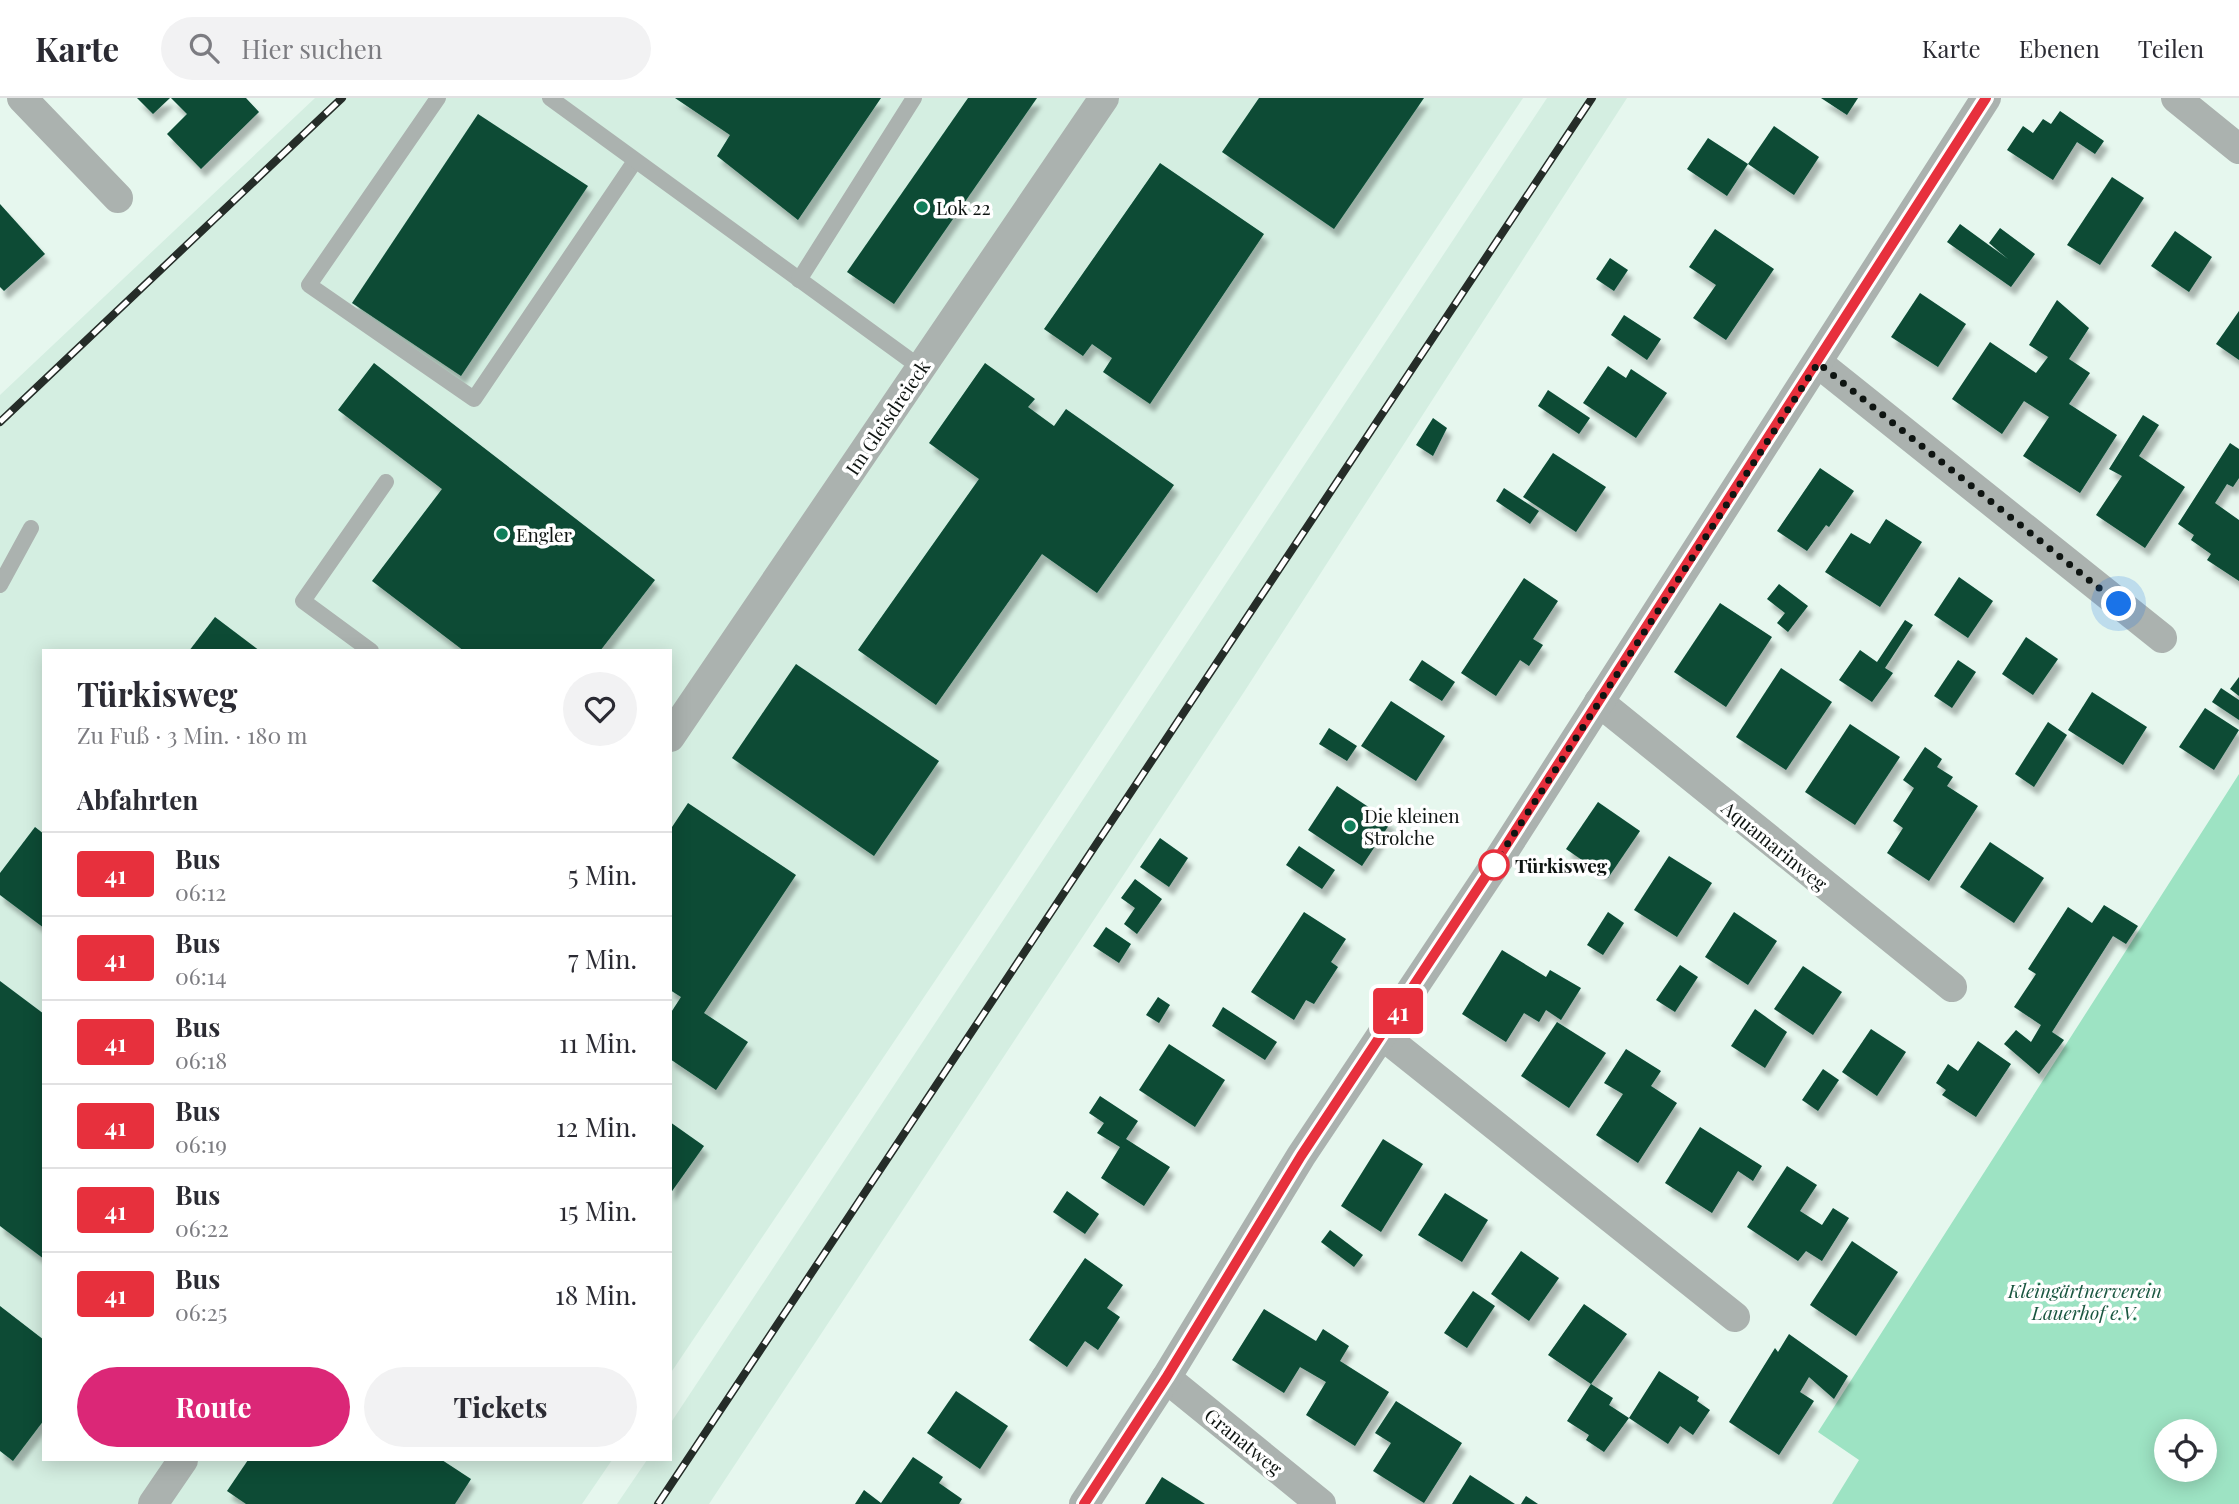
<!DOCTYPE html>
<html lang="de">
<head>
<meta charset="utf-8">
<style>
  :root { --surface:#fff; --page:#f2f2f3; --text:#2b2b33; --muted:#7c7c81; --line:#e1e1e2; --accent:#db2777 }
  body { margin:0; font-family:"Playfair Display",serif; background:var(--page); color:var(--text); height:100vh; display:flex; flex-direction:column; font-size:26px; white-space:nowrap }
  * { box-sizing:border-box; margin:0 }
  p { font-size:23px; color:var(--muted) }
  .icon { flex:none; width:38px; height:38px; fill:none; stroke:currentColor; stroke-width:2; stroke-linecap:round; stroke-linejoin:round }
  .map { position:relative; flex:1; overflow:hidden }
  .details { position:absolute; left:42px; top:551px; width:630px; height:812px; display:flex; flex-direction:column; background:var(--surface); border-radius:0px; box-shadow:0 4px 18px #0003 }
  .details>* { flex:none }
  .badge { padding:0 14px; border-radius:5px; font-size:24px; line-height:46px }
  .tools { position:absolute; left:2154px; top:1321px; display:grid; gap:14px }
  .tools a { display:grid; place-items:center; width:63px; height:63px; border-radius:50%; background:var(--surface); box-shadow:0 4px 18px #0003; font-size:35px }
  .you { position:absolute; width:35px; height:35px; margin:-18px; border:5px solid #fff; border-radius:50%; background:#1a73e8; box-shadow:0 0 0 10px #1a73e833 }
  .map>.badge { position:absolute; translate:-50% -50%; box-shadow:0 0 0 4px #fff }
  h2 { padding:0 35px; font-size:26px; line-height:63px }
  .round { display:grid; place-items:center; flex:none; width:74px; height:74px; border-radius:37px; background:var(--page) }
  .overview { display:flex; align-items:center; justify-content:space-between; height:119px; padding:0 35px }
  h1 { font-size:33px; font-weight:700; line-height:52px }
  .button { display:flex; gap:14px; margin-top:auto; padding:14px 35px }
  .button a { flex:1; height:80px; border-radius:42px; background:var(--accent); color:#fff; font-size:28px; font-weight:700; line-height:80px; text-align:center }
  .button a+a { background:var(--page); color:var(--text) }
  ul { padding:0; list-style:none }
  li { display:flex; align-items:center; gap:21px; height:84px; padding:0 35px; border-top:2px solid var(--line) }
  li div { flex:1 }
  li b { display:block; font-size:26px }
  li em { font-style:normal }
  li .badge { min-width:77px; font-weight:700; text-align:center }
  header { display:flex; align-items:center; gap:42px; box-sizing:border-box; height:98px; padding:0 35px; background:var(--surface); border-bottom:2px solid var(--line) }
  header strong { font-size:33px }
  nav { display:flex; gap:38px; margin-inline-start:auto; font-size:24px }
  .search { width:490px; height:63px; background:var(--page); display:flex; align-items:center; gap:18px; box-sizing:border-box; padding:0 24px; border-radius:38px; color:var(--muted); font-size:26px }
  .map>svg:first-child { display:block }
</style>
</head>
<body>
<header>
<strong>Karte</strong>
<div class="search"><svg class="icon" aria-label="search" viewBox="0 0 24 24"><circle cx="10" cy="10" r="6"/><path d="M15 15l6 6"/></svg>Hier suchen</div>
<nav><a>Karte</a><a>Ebenen</a><a>Teilen</a></nav>
</header>
<div class="map">
<svg width="2239" height="1406" viewBox="0 0 2239 1406">
  <defs>
    <filter id="shadow"><feDropShadow dx="4.5" dy="8" stdDeviation="2" flood-color="#0004"/></filter>
  </defs>
  <rect width="100%" height="100%" fill="#e6f7ee"/>
  <g fill="#d4eee1">
    <path d="M315 0H1523L1005 779 670 1276V553H44V1362H612L582 1406H0V297Z"/>
    <path d="M1547 0H1627L1244 594 709 1406H617L647 1362H670V1326Z"/>
  </g>
  <path fill="#9de3c3" fill-rule="evenodd" d="M2239 676V1406H1832L1859 1362 1818 1334ZM2166 1334H2205V1372H2166Z"/>
  <g fill="#084b34" filter="url(#shadow)">
    <path d="M137 0H170L153 16Z"/>
    <path d="M171 0H246L259 14 201 71 167 36 187 16Z"/>
    <path d="M675 0H881L798 122 717 58 730 37Z"/>
    <path d="M968 0H1037L894 206 847 174Z"/>
    <path d="M1259 0H1424L1334 131 1222 54Z"/>
    <path d="M1821 0H1858L1847 17Z"/>
    <path d="M2060 13 2104 43 2095 56 2077 44 2053 82 2007 52 2023 28 2033 35 2043 21 2051 26Z"/>
    <path d="M478 16 588 88 461 278 352 205Z"/>
    <path d="M1774 28 1819 59 1794 97 1748 66Z"/>
    <path d="M1708 40 1748 66 1727 98 1687 71Z"/>
    <path d="M1160 65 1264 136 1150 306 1103 274 1112 260 1092 246 1083 258 1044 231Z"/>
    <path d="M2112 79 2144 100 2100 167 2067 147Z"/>
    <path d="M0 106 45 156 4 193 0 189Z"/>
    <path d="M1960 126 2008 161 1989 145 2000 130 2035 156 2011 189 1947 144Z"/>
    <path d="M1715 131 1774 171 1726 242 1693 220 1716 187 1689 169Z"/>
    <path d="M2175 133 2212 159 2189 194 2151 168Z"/>
    <path d="M1610 160 1628 172 1614 193 1596 181Z"/>
    <path d="M1920 195 1966 226 1938 269 1891 239Z"/>
    <path d="M2057 202 2089 230 2069 261 2090 275 2069 306 2117 337 2080 395 2023 358 2049 319 2024 303 2002 336 1952 301 1990 244 2036 275 2048 259 2029 247Z"/>
    <path d="M2239 213V262L2216 246Z"/>
    <path d="M1624 217 1661 241 1647 262 1611 237Z"/>
    <path d="M374 265 655 482 600 553H464L372 483 442 391 338 312Z"/>
    <path d="M985 265 1035 301 1028 309 1054 328 1066 311 1174 387 1097 495 1042 456 936 607 858 552 979 381 929 345Z"/>
    <path d="M1608 268 1626 280 1631 271 1667 295 1636 340 1583 305Z"/>
    <path d="M1548 292 1590 320 1579 336 1538 308Z"/>
    <path d="M2143 317 2159 327 2139 358 2185 389 2145 450 2096 417 2122 378 2109 371Z"/>
    <path d="M1433 320 1447 330 1433 358 1416 347Z"/>
    <path d="M2230 345 2239 351V380L2233 389 2227 386 2215 405 2239 422V483L2207 462 2211 456 2191 442 2194 437 2178 426Z"/>
    <path d="M1553 355 1606 389 1576 434 1523 399Z"/>
    <path d="M1820 370 1854 393 1829 429 1826 427 1807 453 1777 433Z"/>
    <path d="M1504 390 1539 413 1530 426 1496 403Z"/>
    <path d="M1886 421 1922 444 1880 509 1825 474 1851 435 1870 446Z"/>
    <path d="M1959 479 1993 503 1968 540 1934 517Z"/>
    <path d="M1524 480 1558 503 1533 541 1543 547 1529 568 1520 562 1496 598 1461 575Z"/>
    <path d="M1779 486 1808 508 1788 534 1777 525 1785 515 1767 501Z"/>
    <path d="M1720 505 1772 539 1726 609 1674 574Z"/>
    <path d="M215 519 260 553H189Z"/>
    <path d="M1905 522 1913 527 1885 570 1893 575 1872 604 1839 582 1860 552 1877 564Z"/>
    <path d="M2026 539 2058 561 2033 597 2002 576Z"/>
    <path d="M1422 562 1455 584 1442 603 1409 582Z"/>
    <path d="M1958 562 1976 574 1952 610 1934 598Z"/>
    <path d="M796 566 939 663 874 758 732 660Z"/>
    <path d="M1781 570 1832 604 1786 672 1736 639Z"/>
    <path d="M2239 579V598L2230 591Z"/>
    <path d="M2221 590 2239 602V622L2212 604Z"/>
    <path d="M2092 594 2147 629 2123 667 2068 632Z"/>
    <path d="M1391 603 1445 638 1416 683 1361 648Z"/>
    <path d="M2205 610 2239 632 2214 672 2179 649Z"/>
    <path d="M2048 624 2067 637 2034 689 2015 676Z"/>
    <path d="M1850 626 1900 659 1855 727 1805 694Z"/>
    <path d="M1329 630 1357 648 1347 663 1319 646Z"/>
    <path d="M1925 649 1942 661 1937 669 1953 679 1947 688 1978 708 1929 783 1887 755 1903 730 1893 723 1914 690 1903 682Z"/>
    <path d="M1337 688 1391 724 1362 768 1308 732Z"/>
    <path d="M1598 704 1640 733 1608 780 1566 751Z"/>
    <path d="M688 705 796 777 704 915 748 944 716 992 670 961V916L681 899 670 892V732Z"/>
    <path d="M35 729 44 736V830L0 797V775Z"/>
    <path d="M1160 740 1188 760 1169 789 1140 769Z"/>
    <path d="M1990 744 2044 780 2014 825 1960 789Z"/>
    <path d="M1299 748 1335 772 1322 791 1286 767Z"/>
    <path d="M1669 758 1712 785 1677 839 1634 812Z"/>
    <path d="M1135 781 1162 801 1137 836 1124 826 1135 810 1121 800Z"/>
    <path d="M2104 807 2138 828 2126 846 2113 838 2052 934 2064 942 2039 976 2004 946 2016 932 2031 944 2041 927 2014 909 2036 876 2028 871 2068 809 2092 825Z"/>
    <path d="M1304 814 1346 841 1331 864 1338 869 1314 906 1306 902 1294 922 1251 894Z"/>
    <path d="M1608 814 1624 825 1603 857 1587 847Z"/>
    <path d="M1734 814 1777 843 1748 887 1705 859Z"/>
    <path d="M1106 829 1131 846 1119 865 1093 848Z"/>
    <path d="M1502 852 1546 879 1550 872 1581 890 1561 922 1546 912 1539 924 1524 915 1506 944 1462 916Z"/>
    <path d="M1680 867 1698 879 1675 914 1656 902Z"/>
    <path d="M1803 868 1842 894 1813 937 1774 911Z"/>
    <path d="M0 883 44 916V1161L0 1128Z"/>
    <path d="M1158 899 1170 907 1159 925 1146 917Z"/>
    <path d="M1223 909 1277 944 1265 962 1212 928Z"/>
    <path d="M1755 911 1787 934 1765 970 1731 948Z"/>
    <path d="M1557 924 1606 955 1569 1010 1521 978Z"/>
    <path d="M1871 931 1906 954 1877 998 1842 974Z"/>
    <path d="M1978 943 2011 966 1976 1019 1942 997 1946 992 1936 985 1948 966 1958 973Z"/>
    <path d="M1169 946 1225 982 1195 1029 1139 992Z"/>
    <path d="M1626 951 1661 973 1651 988 1677 1005 1638 1065 1596 1037 1623 996 1604 985Z"/>
    <path d="M1823 971 1839 982 1818 1013 1802 1002Z"/>
    <path d="M1100 998 1138 1023 1126 1041 1170 1069 1144 1108 1101 1080 1120 1049 1097 1035 1104 1025 1089 1015Z"/>
    <path d="M670 1024 704 1048 670 1096Z"/>
    <path d="M1700 1029 1762 1068 1753 1083 1738 1073 1712 1115 1665 1085Z"/>
    <path d="M1383 1041 1423 1066 1381 1134 1341 1108Z"/>
    <path d="M1787 1068 1817 1087 1800 1113 1822 1127 1833 1110 1849 1120 1822 1163 1806 1153 1798 1163 1747 1129Z"/>
    <path d="M1067 1093 1099 1116 1085 1136 1053 1114Z"/>
    <path d="M1445 1095 1488 1122 1462 1164 1418 1137Z"/>
    <path d="M1330 1132 1363 1157 1354 1169 1321 1144Z"/>
    <path d="M1852 1143 1898 1174 1856 1238 1810 1207Z"/>
    <path d="M1521 1153 1559 1180 1529 1223 1491 1196Z"/>
    <path d="M1085 1160 1123 1187 1107 1210 1120 1219 1098 1252 1085 1243 1067 1269 1029 1242Z"/>
    <path d="M1473 1193 1495 1208 1467 1250 1444 1235Z"/>
    <path d="M1584 1206 1627 1236 1591 1286 1613 1300 1609 1307 1629 1320 1604 1354 1586 1342 1589 1337 1567 1323 1591 1286 1548 1257Z"/>
    <path d="M0 1208 44 1242V1322L13 1363 0 1353Z"/>
    <path d="M1264 1211 1316 1243 1323 1231 1349 1248 1340 1263 1389 1294 1355 1348 1306 1317 1326 1284 1300 1269 1284 1295 1232 1262Z"/>
    <path d="M1789 1236 1848 1278 1834 1301 1809 1279 1800 1294 1814 1303 1779 1357 1729 1324 1775 1250 1778 1254Z"/>
    <path d="M1659 1273 1699 1299 1697 1303 1710 1312 1693 1337 1680 1328 1668 1346 1629 1320Z"/>
    <path d="M956 1293 1008 1328 980 1371 927 1335Z"/>
    <path d="M1396 1303 1462 1345 1424 1405 1373 1373 1391 1345 1375 1335Z"/>
    <path d="M913 1359 943 1379 939 1385 962 1401 959 1406H855L864 1392 881 1405Z"/>
    <path d="M248 1362H442L471 1381 455 1406H246L227 1393Z"/>
    <path d="M1470 1377 1515 1406H1452Z"/>
    <path d="M1162 1379 1205 1406H1145Z"/>
    <path d="M1526 1398 1538 1406H1521Z"/>
  </g>
  <g fill="none" stroke-linecap="round" stroke-linejoin="round">
    <g stroke="#abb2af" stroke-width="16">
      <path d="M438 0 309 187 474 301 635 63"/>
      <path d="M550 0 921 270"/>
      <path d="M799 182 914 0"/>
      <path d="M0 487 31 430"/>
      <path d="M371 553 303 503 386 384"/>
    </g>
    <g stroke="#abb2af" stroke-width="30">
      <path d="M22 0 118 100"/>
      <path d="M2176 0 2239 51"/>
      <path d="M1818 265 2162 540"/>
      <path d="M1599 604 1952 889"/>
      <path d="M670 639 1104 0"/>
      <path d="M1382 937 1735 1219"/>
      <path d="M1166 1280 1321 1406"/>
      <path d="M153 1406 183 1362"/>
      <path d="M1084 1406 1166 1280 1301 1058 1495 767 1986 0"/>
    </g>
    <g stroke="#252c28" stroke-width="8">
      <g id="rail">
        <path d="M0 324 342 0"/>
        <path d="M658 1406 1592 0"/>
      </g>
    </g>
    <use href="#rail" stroke="#fff" stroke-width="5" stroke-dasharray="16" stroke-linecap="butt"/>
  </g>
  <g fill="none" stroke-linecap="round" stroke-linejoin="round">
    <g stroke="#fff" stroke-width="16">
      <path id="line" d="M1084 1406 1166 1280 1301 1058 1494 766 1986 0"/>
    </g>
    <use href="#line" stroke="#e7303d" stroke-width="10"/>
    <path stroke="#0f1512" stroke-width="7" stroke-dasharray="0 12.6" d="M1494 767 1818 265 2119 506"/>
  </g>
  <g fill="#117f5b" stroke="#fff" stroke-width="2.5">
    <circle cx="922" cy="109" r="7"/>
    <circle cx="502" cy="436" r="7"/>
    <circle cx="1350" cy="728" r="7"/>
  </g>
  <circle fill="#fff" stroke="#e7303d" stroke-width="3.5" cx="1494" cy="767" r="14"/>
  <g text-anchor="middle" dominant-baseline="central" stroke-width="7" stroke-linejoin="round" paint-order="stroke">
    <g font-size="19" fill="#0f1512" stroke="#fff" text-anchor="start">
      <text x="936" y="109">Lok 22</text>
      <text x="516" y="436">Engler</text>
      <text x="1364" y="717">Die kleinen<tspan x="1364" dy="22">Strolche</tspan></text>
    </g>
    <g font-size="19" fill="#0f1512" stroke="#fff">
      <text transform="translate(887 319) rotate(-56)">Im Gleisdreieck</text>
      <text transform="translate(1775 747) rotate(39)">Aquamarinweg</text>
      <text transform="translate(1244 1343) rotate(39)">Granatweg</text>
    </g>
    <g font-size="19" font-weight="bold" fill="#0f1512" stroke="#fff" text-anchor="start">
      <text x="1515" y="767">Türkisweg</text>
    </g>
    <g font-size="19" font-style="italic" fill="#1b5741" stroke="#fff">
      <text x="2085" y="1192">Kleingärtnerverein<tspan x="2085" dy="22">Lauerhof e.V.</tspan></text>
    </g>
  </g>
</svg>
<div class="tools">
<a><svg class="icon" aria-label="locate" viewBox="0 0 24 24"><circle cx="12" cy="12" r="6"/><path d="M12 2v4M12 18v4M2 12h4M18 12h4"/></svg></a>
</div>
<div class="you" style="left:2119px;top:506px"></div>
<b class="badge" style="left:1398px;top:913px;background:#e7303d;color:#fff">41</b>
<section class="details">
<div class="overview"><div><h1>Türkisweg</h1><p>Zu Fuß · 3 Min. · 180 m</p></div><a class="round"><svg class="icon" aria-label="heart" viewBox="0 0 24 24"><path d="M12 20l-8-8c-3-5 5-10 8-4 3-6 11-1 8 4z"/></svg></a></div>
<h2>Abfahrten</h2>
<ul>
<li><span class="badge" style="background:#e7303d;color:#fff">41</span><div><b>Bus</b><p>06:12</p></div><em>5 Min.</em></li>
<li><span class="badge" style="background:#e7303d;color:#fff">41</span><div><b>Bus</b><p>06:14</p></div><em>7 Min.</em></li>
<li><span class="badge" style="background:#e7303d;color:#fff">41</span><div><b>Bus</b><p>06:18</p></div><em>11 Min.</em></li>
<li><span class="badge" style="background:#e7303d;color:#fff">41</span><div><b>Bus</b><p>06:19</p></div><em>12 Min.</em></li>
<li><span class="badge" style="background:#e7303d;color:#fff">41</span><div><b>Bus</b><p>06:22</p></div><em>15 Min.</em></li>
<li><span class="badge" style="background:#e7303d;color:#fff">41</span><div><b>Bus</b><p>06:25</p></div><em>18 Min.</em></li>
</ul>
<div class="button"><a>Route</a><a>Tickets</a></div>
</section>
</div>
</body>
</html>
